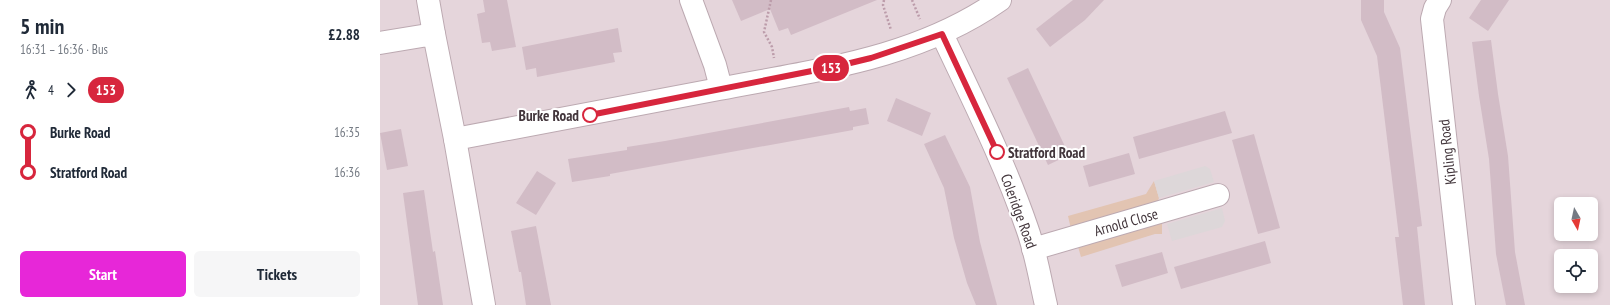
<!DOCTYPE html>
<html lang="en">
<head>
<meta charset="utf-8">
<style>
  :root { --surface:#fff; --page:#f6f6f7; --text:#1f2937; --muted:#747a83; --accent:#e727d8 }
  body { margin:0; font-family:"PT Sans Narrow",sans-serif; background:var(--page); color:var(--text); height:100vh; display:flex; flex-direction:column; font-size:15px; white-space:nowrap }
  * { box-sizing:border-box; margin:0 }
  p { font-size:13px; color:var(--muted) }
  .icon { flex:none; width:22px; height:22px; fill:none; stroke:currentColor; stroke-width:2; stroke-linecap:round; stroke-linejoin:round }
  .map { position:relative; flex:1; overflow:hidden }
  .details { display:flex; flex-direction:column; background:var(--surface); width:380px }
  .details>* { flex:none }
  .badge { padding:0 8px; border-radius:13px; font-size:14px; line-height:26px }
  .needle { width:26px; rotate:171deg }
  .tools { position:absolute; left:1174px; top:197px; display:grid; gap:8px }
  .tools a { display:grid; place-items:center; width:44px; height:44px; border-radius:6px; background:var(--surface); box-shadow:0 2px 6px #0003; font-size:20px }
  .map>.badge { position:absolute; translate:-50% -50%; box-shadow:0 0 0 2px #fff }
  .legs { display:flex; align-items:center; gap:6px; height:44px; padding:0 20px; font-size:13px }
  .legs p { margin-inline-start:auto }
  .headline { display:flex; align-items:center; justify-content:space-between; height:68px; padding:0 20px }
  h1 { font-size:22px; font-weight:600; line-height:30px }
  .action { display:flex; gap:8px; margin-top:auto; padding:8px 20px }
  .action a { flex:1; height:46px; border-radius:6px; background:var(--accent); color:#fff; font-size:16px; font-weight:600; line-height:46px; text-align:center }
  .action a+a { background:var(--page); color:var(--text) }
  ul { padding:0 20px; list-style:none }
  li { display:flex; align-items:center; gap:14px; height:40px; font-size:15px }
  li i { display:grid; place-items:center; width:6px; height:100%; margin:0 5px; background:currentColor }
  li i::after { content:''; width:10px; height:10px; margin:-5px; border:3px solid; border-radius:50%; background:var(--surface) }
  li p { margin-inline-start:auto }
  li:first-child i { background:linear-gradient(#0000 50%,currentColor 0) }
  li:last-child i { background:linear-gradient(currentColor 50%,#0000 0) }
  main { display:flex; flex:1; min-height:0 }
  .map>svg:first-child { display:block }
</style>
</head>
<body>
<main>
<section class="details">
<div class="headline"><div><h1>5 min</h1><p>16:31 – 16:36 · Bus</p></div><b>£2.88</b></div>
<div class="legs"><svg class="icon" aria-label="walk" viewBox="0 0 24 24"><circle cx="13" cy="4" r="2"/><path d="M13 8l-2 6 4 7M11 14l-3 7M7 12l3-4h3l4 4"/></svg>4<svg class="icon" aria-label="forward" viewBox="0 0 24 24"><path d="M9 5l7 7-7 7"/></svg><b class="badge" style="background:#d7263d;color:#fff">153</b></div>
<ul>
<li><i style="color:#d7263d"></i><b>Burke Road</b><p>16:35</p></li>
<li><i style="color:#d7263d"></i><b>Stratford Road</b><p>16:36</p></li>
</ul>
<div class="action"><a>Start</a><a>Tickets</a></div>
</section>
<div class="map">
<svg width="1230" height="305" viewBox="0 0 1230 305">
  <rect width="100%" height="100%" fill="#f1e6ea"/>
  <path fill="#e5d5db" fill-rule="evenodd" d="M0 0H1230V305H0ZM1181 204H1211V234H1181ZM1181 256H1211V286H1181Z"/>
  <g fill="#e2c4b2">
    <path d="M774 181 779 198 777 203 691 229 688 216 766 194Z"/>
    <path d="M778 223 782 224V234H775L701 257 697 243Z"/>
  </g>
  <g fill="#ddd7d9">
    <path d="M825 166 830 169 834 182 779 198 774 181Z"/>
    <path d="M842 208 845 221 842 227 792 241 787 224Z"/>
  </g>
  <g fill="#d2bcc6">
    <path d="M103 0H127L136 47 112 51 110 42 102 43 97 14 105 12Z"/>
    <path d="M352 0H497L411 35 408 28 399 31 390 9 361 21Z"/>
    <path d="M693 0H724L705 20 670 47 656 29Z"/>
    <path d="M981 0H1004V12L1020 48 1042 226 1037 227 1045 305H1023L1015 237H1019L997 56 981 20Z"/>
    <path d="M1101 0H1129L1108 31 1089 18Z"/>
    <path d="M238 28 242 52 233 53 235 62 157 77 156 68 146 70 142 47Z"/>
    <path d="M1111 40 1118 94 1128 156 1135 252 1145 305H1126L1116 254 1109 159 1099 96 1092 42Z"/>
    <path d="M648 68 689 155 668 165 627 78Z"/>
    <path d="M516 98 551 113 542 136 507 121Z"/>
    <path d="M469 107 470 111 486 108 489 124 473 127V130L230 174V176L192 182 188 159 247 150V147L285 141Z"/>
    <path d="M845 111 852 133 759 159 753 137Z"/>
    <path d="M21 129 28 166 7 170 0 133Z"/>
    <path d="M874 134 900 228 878 234 852 140Z"/>
    <path d="M565 135 590 187 600 242 617 305H596L587 283 574 238 564 188 544 144Z"/>
    <path d="M749 153 755 174 709 187 703 166Z"/>
    <path d="M157 171 176 183 156 215 136 203Z"/>
    <path d="M44 190 53 252 55 251 63 305H38L23 193Z"/>
    <path d="M156 226 160 247 171 305H146L141 272H139L131 231Z"/>
    <path d="M885 241 891 263 801 289 794 267Z"/>
    <path d="M782 252 788 273 742 287 735 265Z"/>
  </g>
  <g fill="none" stroke-linecap="round" stroke-linejoin="round">
    <g stroke="#bca9b1" stroke-width="24">
      <g id="minor">
        <path d="M48 0 54 34"/>
        <path d="M311 0 335 65 341 88"/>
        <path d="M1060 0 1055 8 1052 19 1084 305"/>
        <path d="M562 34C592 98 624 161 647 228 656 253 660 279 666 305"/>
        <path d="M75 139 104 305"/>
        <path d="M653 249 838 195"/>
      </g>
    </g>
    <g stroke="#bca9b1" stroke-width="24">
      <path id="tertiary" d="M0 43 54 34 75 139C163 123 251 106 339 89 437 70 536 59 620 0"/>
    </g>
    <g stroke="#bc9caa" stroke-width="2.5" stroke-dasharray="2 2" stroke-linecap="butt">
      <path d="M391 0 384 32 392 47 394 58"/>
      <path d="M504 0 503 5 511 30"/>
      <path d="M532 0 540 19"/>
    </g>
    <use href="#minor" stroke="#fff" stroke-width="22"/>
    <use href="#tertiary" stroke="#fff" stroke-width="22"/>
  </g>
  <g fill="none" stroke-linecap="round" stroke-linejoin="round">
    <g stroke="#fff" stroke-width="9">
      <path id="line-1" d="M210 115 462 65 491 58 562 34 617 152"/>
    </g>
    <use href="#line-1" stroke="#d7263d" stroke-width="6"/>
  </g>
  <g fill="#fff" stroke="#d7263d" stroke-width="2">
    <circle cx="210" cy="115" r="7"/>
    <circle cx="617" cy="152" r="7"/>
  </g>
  <g text-anchor="middle" dominant-baseline="central" stroke-width="4" stroke-linejoin="round" paint-order="stroke">
    <g font-size="15" font-weight="bold" fill="#43363c" stroke="#fff" text-anchor="end">
      <text x="199" y="115">Burke Road</text>
      <text x="628" y="152" text-anchor="start">Stratford Road</text>
    </g>
    <g font-size="15" fill="#43363c" stroke="#fff">
      <text transform="translate(1067 152) rotate(-96)">Kipling Road</text>
      <text transform="translate(639 211) rotate(70)">Coleridge Road</text>
      <text transform="translate(746 222) rotate(-16)">Arnold Close</text>
    </g>
  </g>
</svg>
<div class="tools">
<a><svg class="needle" viewBox="-14 -14 28 28"><path d="M0-13l5 13h-10z" fill="#e53935"/><path d="M0 13l5-13h-10z" fill="#747a83"/></svg></a>
<a><svg class="icon" aria-label="locate" viewBox="0 0 24 24"><circle cx="12" cy="12" r="6"/><path d="M12 2v4M12 18v4M2 12h4M18 12h4"/></svg></a>
</div>
<b class="badge" style="left:451px;top:68px;background:#d7263d;color:#fff">153</b>
</div>
</main>
</body>
</html>
